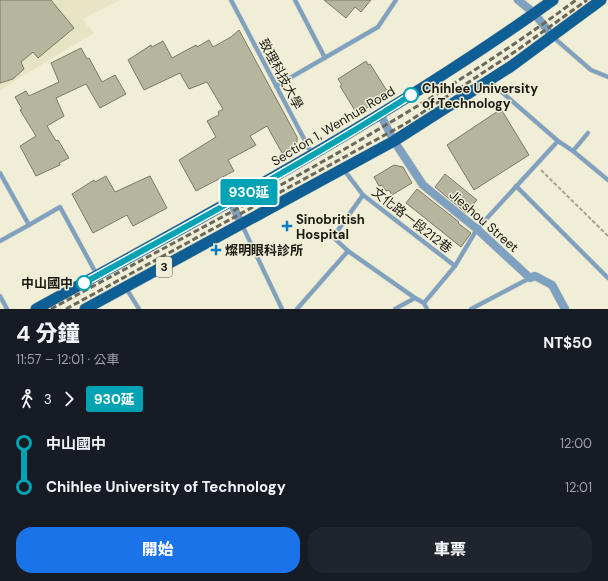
<!DOCTYPE html>
<html lang="zh-TW">
<head>
<meta charset="utf-8">
<style>
  :root { --surface:#171b24; --page:#20242c; --text:#f1f3f6; --muted:#9ea1a6; --accent:#1a73e8 }
  body { margin:0; font-family:"DM Sans","Noto Sans TC",sans-serif; background:var(--page); color:var(--text); height:100vh; display:flex; flex-direction:column; font-size:15px; white-space:nowrap }
  * { box-sizing:border-box; margin:0 }
  p { font-size:13px; color:var(--muted) }
  .icon { flex:none; width:22px; height:22px; fill:none; stroke:currentColor; stroke-width:2; stroke-linecap:round; stroke-linejoin:round }
  .map { position:relative; height:309px; overflow:hidden }
  .details { display:flex; flex-direction:column; background:var(--surface); flex:1 }
  .details>* { flex:none }
  .badge { padding:0 8px; border-radius:3px; font-size:14px; line-height:26px }
  .map>.badge { position:absolute; translate:-50% -50%; box-shadow:0 0 0 2px #fff }
  .legs { display:flex; align-items:center; gap:6px; height:44px; padding:0 16px; font-size:13px }
  .legs p { margin-inline-start:auto }
  .headline { display:flex; align-items:center; justify-content:space-between; height:68px; padding:0 16px }
  h1 { font-size:22px; font-weight:800; line-height:30px }
  .action { display:flex; gap:8px; margin-top:auto; padding:8px 16px }
  .action a { flex:1; height:46px; border-radius:16px; background:var(--accent); color:#fff; font-size:16px; font-weight:800; line-height:46px; text-align:center }
  .action a+a { background:var(--page); color:var(--text) }
  ul { padding:0 16px; list-style:none }
  li { display:flex; align-items:center; gap:14px; height:44px; font-size:15px }
  li i { display:grid; place-items:center; width:6px; height:100%; margin:0 5px; background:currentColor }
  li i::after { content:''; width:10px; height:10px; margin:-5px; border:3px solid; border-radius:50%; background:var(--surface) }
  li p { margin-inline-start:auto }
  li:first-child i { background:linear-gradient(#0000 50%,currentColor 0) }
  li:last-child i { background:linear-gradient(currentColor 50%,#0000 0) }
  .map>svg:first-child { display:block }
</style>
</head>
<body>
<div class="map">
<svg width="608" height="309" viewBox="0 0 608 309">
  <rect width="100%" height="100%" fill="#f0eed7"/>
  <path fill="#e7e4c5" d="M0 0H120L82 19 94 33 0 90Z"/>
  <g fill="#b6b59e" stroke="#7b7a65">
    <path d="M0 0H51L74 28 38 58 33 52 21 62 24 69 13 79 0 83Z"/>
    <path d="M324 0H371L361 12 355 7 346 18Z"/>
    <path d="M239 30 297 137V142L295 146 282 153 267 126 250 136 256 145 228 160 234 171 196 191 179 160 216 137 207 121 219 115 218 112 223 109 207 82 189 89 180 73 144 90 128 60 151 45 152 47 163 41 172 58 196 45 197 47 209 40 213 47 231 37Z"/>
    <path d="M81 48 87 59 89 58 102 82 115 75 126 94 100 108 86 84 56 98 64 116 47 126 56 141 58 140 69 158 59 163 60 165 36 176 20 146 36 136 20 110 22 109 15 97 26 91 29 96 59 82 51 63Z"/>
    <path d="M366 61 368 65 370 64 389 94 357 114 340 86 342 85 338 79Z"/>
    <path d="M501 109 529 155 474 190 447 145Z"/>
    <path d="M394 165 403 167 412 183 392 195 389 190 386 191 382 185 379 186 374 177Z"/>
    <path d="M445 174 477 200 466 213 435 187Z"/>
    <path d="M106 176 115 192 150 176 167 208 133 226 127 215 93 233 72 194 94 180 95 182Z"/>
    <path d="M417 189 459 222 458 223 471 233 461 247 406 203Z"/>
  </g>
  <g fill="none" stroke-linecap="round" stroke-linejoin="round">
    <g stroke="#ceccb7" stroke-width="5">
      <g id="service">
        <path d="M231 0 312 154"/>
        <path d="M295 0 325 58"/>
        <path d="M553 37 591 70 608 77"/>
        <path d="M489 81 558 141 573 151 608 180"/>
        <path d="M276 86 378 27 396 0"/>
        <path d="M573 151 588 133"/>
        <path d="M344 170 363 195 455 266"/>
        <path d="M0 173 29 225 0 241"/>
        <path d="M516 186 608 278"/>
        <path d="M363 195 333 237 348 251 415 298 424 303"/>
        <path d="M29 225 60 207 97 275"/>
        <path d="M242 225 282 309"/>
        <path d="M126 288 139 309"/>
        <path d="M0 296 7 309"/>
        <path d="M424 303 455 266 477 229 558 141"/>
        <path d="M424 303 427 309"/>
        <path d="M297 309 348 251"/>
        <path d="M395 309 415 298"/>
        <path d="M471 309 530 278"/>
      </g>
    </g>
    <g stroke="#ceccb7" stroke-width="9">
      <g id="minor">
        <path d="M518 0 534 13 553 37"/>
        <path d="M380 114 394 141 423 185 477 229 530 278 535 276 552 285 565 309"/>
        <path d="M231 202 242 225"/>
      </g>
    </g>
    <g stroke="#ceccb7" stroke-width="12">
      <g id="primary">
        <path d="M36 309C212 212 389 118 553 0"/>
        <path d="M85 309 394 141 510 67 601 0"/>
      </g>
    </g>
    <path stroke="#a5a391" stroke-width="2" stroke-dasharray="4 2" stroke-linecap="butt" d="M541 170 608 236"/>
    <use href="#service" stroke="#7ea1c1" stroke-width="4"/>
    <use href="#minor" stroke="#7ea1c1" stroke-width="8"/>
    <use href="#primary" stroke="#0f5f97" stroke-width="11"/>
    <g stroke="#6a685b" stroke-width="3" stroke-dasharray="6 3" stroke-linecap="butt">
      <path d="M51 309C229 212 413 121 576 0"/>
      <path d="M66 309 405 124 516 51 587 0"/>
    </g>
  </g>
  <g fill="none" stroke-linecap="round" stroke-linejoin="round">
    <g stroke="#fff" stroke-width="9">
      <path id="line-1" d="M84 283C194 222 305 163 411 95"/>
    </g>
    <use href="#line-1" stroke="#00a3b4" stroke-width="6"/>
  </g>
  <g fill="#fff" stroke="#00a3b4" stroke-width="2">
    <circle cx="411" cy="95" r="7"/>
    <circle cx="84" cy="283" r="7"/>
  </g>
  <g fill="#0b7dc6" stroke="#f0eed7" stroke-width="1.5">
    <path d="M285 220h4v4h4v4h-4v4h-4v-4h-4v-4h4z"/>
    <path d="M214 244h4v4h4v4h-4v4h-4v-4h-4v-4h4z"/>
  </g>
  <g text-anchor="middle" dominant-baseline="central" stroke-width="3" stroke-linejoin="round" paint-order="stroke">
    <rect fill="#f0eed7" stroke="#5a594c" stroke-width="1" x="156" y="257" width="16" height="20" rx="3"/>
    <g font-size="12" font-weight="bold" fill="#1a1911">
      <text x="164" y="267">3</text>
    </g>
    <g font-size="13" fill="#1a1911" stroke="#f0eed7">
      <text transform="translate(281 74) rotate(62)">致理科技大學</text>
      <text transform="translate(333 126) rotate(-31)">Section 1, Wenhua Road</text>
      <text transform="translate(412 220) rotate(38)">文化路一段212巷</text>
      <text transform="translate(484 221) rotate(41)">Jieshou Street</text>
    </g>
    <g font-size="13" font-weight="bold" fill="#1a1911" stroke="#f0eed7" text-anchor="start">
      <text x="422" y="88">Chihlee University<tspan x="422" dy="15">of Technology</tspan></text>
      <text x="73" y="283" text-anchor="end">中山國中</text>
    </g>
    <g font-size="13" font-weight="bold" fill="#1a1911" stroke="#f0eed7" text-anchor="start">
      <text x="296" y="219">Sinobritish<tspan x="296" dy="15">Hospital</tspan></text>
      <text x="225" y="250">燦明眼科診所</text>
    </g>
  </g>
</svg>
<b class="badge" style="left:249px;top:192px;background:#00a3b4;color:#fff">930延</b>
</div>
<section class="details">
<div class="headline"><div><h1>4 分鐘</h1><p>11:57 – 12:01 · 公車</p></div><b>NT$50</b></div>
<div class="legs"><svg class="icon" aria-label="walk" viewBox="0 0 24 24"><circle cx="13" cy="4" r="2"/><path d="M13 8l-2 6 4 7M11 14l-3 7M7 12l3-4h3l4 4"/></svg>3<svg class="icon" aria-label="forward" viewBox="0 0 24 24"><path d="M9 5l7 7-7 7"/></svg><b class="badge" style="background:#00a3b4;color:#fff">930延</b></div>
<ul>
<li><i style="color:#00a3b4"></i><b>中山國中</b><p>12:00</p></li>
<li><i style="color:#00a3b4"></i><b>Chihlee University of Technology</b><p>12:01</p></li>
</ul>
<div class="action"><a>開始</a><a>車票</a></div>
</section>
</body>
</html>
